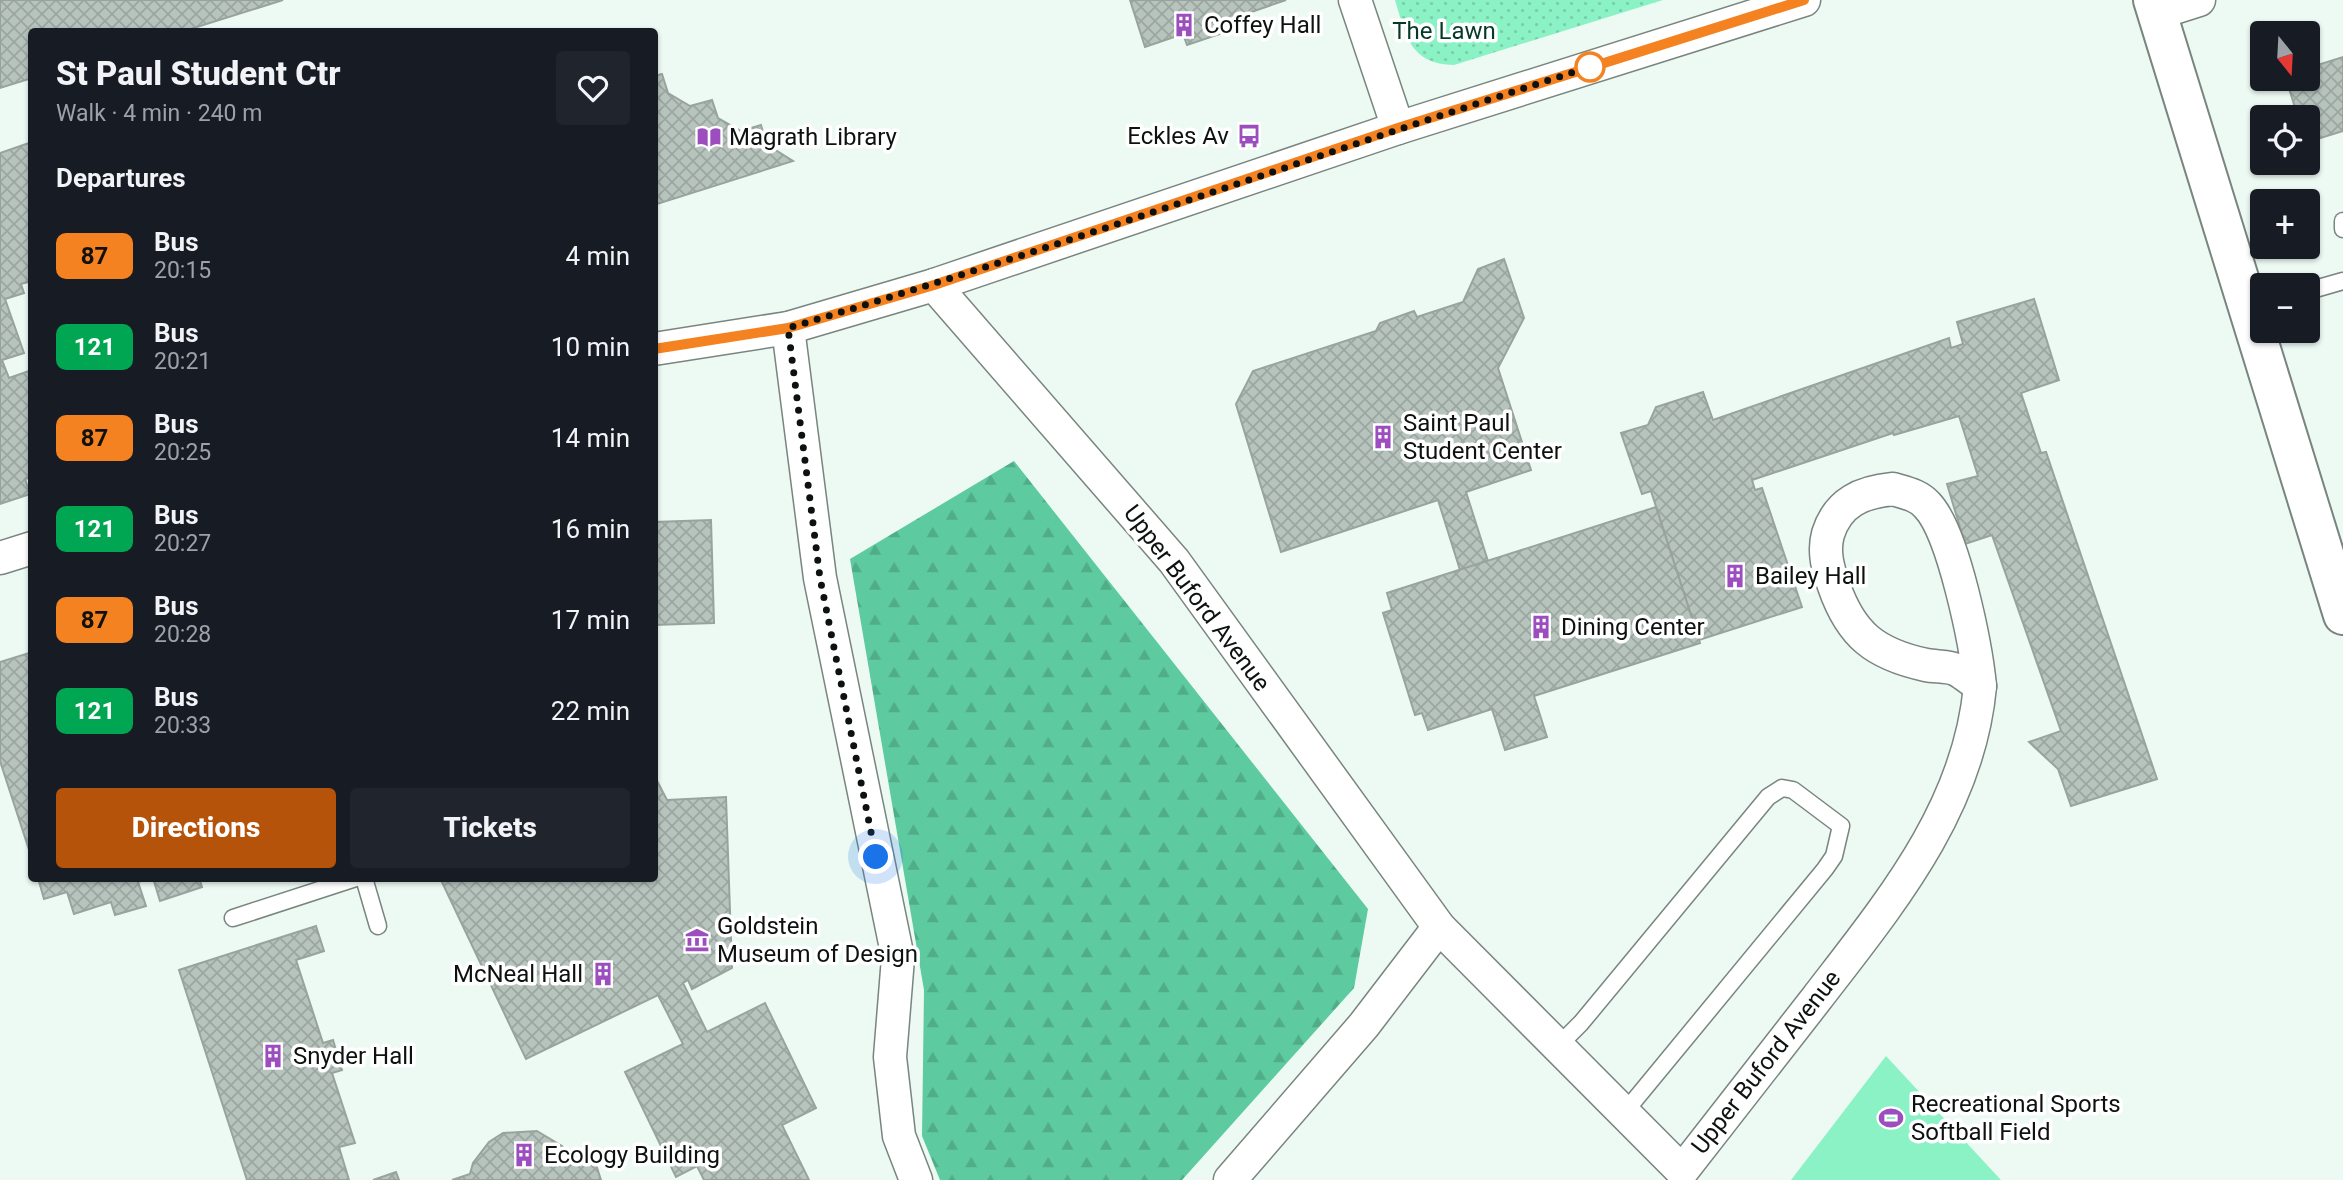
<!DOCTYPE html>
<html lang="en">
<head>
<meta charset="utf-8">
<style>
  :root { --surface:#171b24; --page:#20242c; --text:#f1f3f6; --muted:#9ea1a6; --accent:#b45309 }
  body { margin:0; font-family:Roboto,sans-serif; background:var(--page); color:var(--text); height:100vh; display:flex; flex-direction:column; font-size:26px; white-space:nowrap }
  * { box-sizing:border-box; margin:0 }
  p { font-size:23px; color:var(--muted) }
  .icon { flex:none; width:38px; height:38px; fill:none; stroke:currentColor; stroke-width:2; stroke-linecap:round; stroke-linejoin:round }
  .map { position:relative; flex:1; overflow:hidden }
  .details { position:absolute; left:28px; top:28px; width:630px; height:854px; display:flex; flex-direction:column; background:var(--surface); border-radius:7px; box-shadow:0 2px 5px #0004 }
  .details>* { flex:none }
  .badge { padding:0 14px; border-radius:10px; font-size:24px; line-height:46px }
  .needle { width:46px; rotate:162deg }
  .buttons { position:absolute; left:2250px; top:21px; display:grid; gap:14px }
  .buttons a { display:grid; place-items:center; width:70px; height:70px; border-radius:7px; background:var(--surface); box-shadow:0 2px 5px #0004; font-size:35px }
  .you { position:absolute; width:35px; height:35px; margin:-18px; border:5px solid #fff; border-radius:50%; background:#1a73e8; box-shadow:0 0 0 10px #1a73e833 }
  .map>.badge { position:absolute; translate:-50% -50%; box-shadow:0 0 0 4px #fff }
  h2 { padding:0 28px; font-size:26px; line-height:63px }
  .round { display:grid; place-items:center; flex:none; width:74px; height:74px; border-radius:7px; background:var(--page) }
  .overview { display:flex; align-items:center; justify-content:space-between; height:119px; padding:0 28px }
  h1 { font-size:33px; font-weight:800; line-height:52px }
  .action { display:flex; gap:14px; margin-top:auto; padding:14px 28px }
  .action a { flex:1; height:80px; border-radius:7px; background:var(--accent); color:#fff; font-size:28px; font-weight:800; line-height:80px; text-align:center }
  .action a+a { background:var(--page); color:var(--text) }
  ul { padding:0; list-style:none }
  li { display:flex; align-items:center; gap:21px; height:91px; padding:0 28px }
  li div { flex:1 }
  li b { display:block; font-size:26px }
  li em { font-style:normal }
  li .badge { min-width:77px; font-weight:700; text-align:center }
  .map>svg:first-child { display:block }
</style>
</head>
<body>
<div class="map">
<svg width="2343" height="1180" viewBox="0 0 2343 1180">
  <defs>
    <pattern id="forest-firs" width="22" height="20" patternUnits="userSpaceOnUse" patternTransform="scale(1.75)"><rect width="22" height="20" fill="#5dcb9f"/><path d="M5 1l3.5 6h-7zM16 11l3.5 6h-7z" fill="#50ad88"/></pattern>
    <pattern id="park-dots" width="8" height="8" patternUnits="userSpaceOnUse" patternTransform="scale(1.75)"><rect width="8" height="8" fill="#8bf2c5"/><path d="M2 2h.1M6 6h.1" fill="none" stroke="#77cea8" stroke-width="1.8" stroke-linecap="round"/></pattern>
    <pattern id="building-cross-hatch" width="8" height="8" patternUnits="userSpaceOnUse" patternTransform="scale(1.75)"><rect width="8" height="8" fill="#b7c3bd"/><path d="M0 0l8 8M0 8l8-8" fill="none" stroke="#9ca6a1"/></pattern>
  </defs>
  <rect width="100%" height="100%" fill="#edfaf3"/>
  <path fill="url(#forest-firs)" d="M1014 461 1368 909 1354 988 1182 1180H940L922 1136 924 990 850 559Z"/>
  <path fill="url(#park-dots)" d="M1395 0H1663L1454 65C1410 64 1406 36 1395 0Z"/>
  <path fill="#8bf2c5" d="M1886 1056 2001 1180H1791Z"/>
  <g fill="url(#building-cross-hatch)" stroke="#98a39d" stroke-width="2">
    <path d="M0 0H283L181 32H32V78L0 88Z"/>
    <path d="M1130 0H1286L1228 20 1232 30 1187 45 1183 34 1145 47Z"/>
    <path d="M2343 57V131L2308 142V117H2298L2286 79H2308V68Z"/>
    <path d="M662 74 668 93 690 106 712 100 718 118 741 131 761 125 766 144 793 161 654 205V76Z"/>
    <path d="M32 142V281L21 284 24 293 5 299 24 353 2 360 9 378 32 370V477L25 479 30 494 0 504V153Z"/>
    <path d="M1504 259 1524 318 1498 368 1531 470 1466 492 1488 561 1460 570 1438 500 1281 552 1236 404 1253 371 1376 331 1380 323 1414 311 1417 317 1463 302 1478 269Z"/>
    <path d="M2034 299 2059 380 2021 393 2041 453 2046 452 2157 779 2071 806 2058 769 2029 742 2061 731 1992 535 1965 544 1947 484 1978 476 1959 416 1894 435 1893 433 1752 480 1755 490 1762 488 1802 607 1699 640 1651 491 1642 494 1621 433 1648 425 1656 407 1703 392 1713 420 1949 338 1951 348 1963 344 1957 322Z"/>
    <path d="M1656 507 1700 643 1534 696 1547 737 1505 750 1492 709 1428 730 1422 713 1415 715 1383 613 1392 610 1387 593Z"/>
    <path d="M711 520 714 623 654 625V522Z"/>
    <path d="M32 652V859L0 761V662Z"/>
    <path d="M654 775 667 800 726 797 732 968 692 989 688 980 683 983 707 1032 765 1003 816 1108 782 1125 809 1180H704L697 1166 676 1177 625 1072 683 1044 658 995 526 1059 440 878H654Z"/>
    <path d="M38 878H149L138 882 146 906 115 915 111 902 74 914 67 892 44 899Z"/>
    <path d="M153 878H199L202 887 160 901Z"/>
    <path d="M316 926 324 951 296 960 323 1043 333 1040 342 1070 332 1073 355 1143 339 1147 349 1180H247L179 970Z"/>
    <path d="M537 1131 562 1146 572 1158 592 1152 601 1180H452L470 1174 473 1163 489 1142 503 1133Z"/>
    <path d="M396 1172 399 1180H373Z"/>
  </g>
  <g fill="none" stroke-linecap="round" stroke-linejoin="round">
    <g stroke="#79857f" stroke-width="19">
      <g id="service">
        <path d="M2343 221V229"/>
        <path d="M2308 291 2343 281"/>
        <path d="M364 878 378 926"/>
        <path d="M233 918 356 878"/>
        <path d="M1557 1047 1581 1023 1768 797 1782 788 1793 790 1841 826 1834 856 1825 869 1624 1113"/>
      </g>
    </g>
    <g stroke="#79857f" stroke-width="35">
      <g id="minor">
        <path d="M1355 0 1398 128"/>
        <path d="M2158 13 2199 0"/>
        <path d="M934 285 1174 561 1439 927 1682 1171C1727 1113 1772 1055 1817 998 1890 903 1969 809 1980 686"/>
        <path d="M788 328 820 578 898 958 890 1057 899 1136 916 1180"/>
        <path d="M654 349 788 328 934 285 1398 128 1804 0"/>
        <path d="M1893 489C1906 493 1918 495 1927 505 1954 533 1976 646 1980 686 1972 681 1965 674 1957 670 1949 666 1936 667 1926 665 1875 654 1851 635 1834 586 1828 569 1823 552 1828 534 1838 502 1862 492 1893 489Z"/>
        <path d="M0 558 32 548"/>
        <path d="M1230 1180 1364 1025 1439 927"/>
      </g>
    </g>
    <g stroke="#79857f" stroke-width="42">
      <path id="secondary" d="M2153 0 2343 615"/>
    </g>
    <use href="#service" stroke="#fff" stroke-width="16"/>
    <use href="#minor" stroke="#fff" stroke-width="32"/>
    <use href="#secondary" stroke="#fff" stroke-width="38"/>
  </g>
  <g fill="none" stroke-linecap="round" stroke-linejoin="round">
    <g stroke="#fff" stroke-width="16">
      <path id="line" d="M654 349 788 328 934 285 1398 128 1804 0"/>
    </g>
    <use href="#line" stroke="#f58220" stroke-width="10"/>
    <path stroke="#0d110f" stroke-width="7" stroke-dasharray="0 12.6" d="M876 857 820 578 788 328C1060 248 1326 151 1596 65L1590 67"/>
  </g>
  <defs>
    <g id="building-bare" transform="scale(1.89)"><path d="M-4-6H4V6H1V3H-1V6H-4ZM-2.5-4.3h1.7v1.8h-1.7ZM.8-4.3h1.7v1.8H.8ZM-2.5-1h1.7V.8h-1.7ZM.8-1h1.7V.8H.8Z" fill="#9c4ebf" stroke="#fff" stroke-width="2.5" paint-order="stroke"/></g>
    <g id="bus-bare" transform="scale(1.89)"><path d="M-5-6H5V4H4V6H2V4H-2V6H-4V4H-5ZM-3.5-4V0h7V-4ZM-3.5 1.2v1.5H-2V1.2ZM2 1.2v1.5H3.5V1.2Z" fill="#9c4ebf" stroke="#fff" stroke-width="2.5" paint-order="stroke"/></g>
    <g id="library-bare" transform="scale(1.89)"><path d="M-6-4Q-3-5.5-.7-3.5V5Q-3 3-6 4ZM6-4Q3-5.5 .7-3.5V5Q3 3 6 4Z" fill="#9c4ebf" stroke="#fff" stroke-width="2.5" paint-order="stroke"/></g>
    <g id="museum-bare" transform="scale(1.89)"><path d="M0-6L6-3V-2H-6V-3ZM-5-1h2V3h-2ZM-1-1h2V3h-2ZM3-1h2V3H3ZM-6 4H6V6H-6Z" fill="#9c4ebf" stroke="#fff" stroke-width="2.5" paint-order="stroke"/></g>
    <g id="stadium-bare" transform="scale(1.89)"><path d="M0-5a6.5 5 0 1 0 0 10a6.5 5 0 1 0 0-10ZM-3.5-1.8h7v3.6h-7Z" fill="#9c4ebf" stroke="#fff" stroke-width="2.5" paint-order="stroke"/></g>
  </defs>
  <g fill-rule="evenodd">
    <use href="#building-bare" x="1184" y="25"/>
    <use href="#bus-bare" x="1249" y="136"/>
    <use href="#library-bare" x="709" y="137"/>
    <use href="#building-bare" x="1383" y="437"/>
    <use href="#building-bare" x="1735" y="576"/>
    <use href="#building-bare" x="1541" y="627"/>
    <use href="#museum-bare" x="697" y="940"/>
    <use href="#building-bare" x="603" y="974"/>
    <use href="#building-bare" x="273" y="1056"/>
    <use href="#stadium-bare" x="1891" y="1118"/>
    <use href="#building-bare" x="524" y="1155"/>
  </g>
  <circle fill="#fff" stroke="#f58220" stroke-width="3.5" cx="1590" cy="67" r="14"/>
  <g text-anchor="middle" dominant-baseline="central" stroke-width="7" stroke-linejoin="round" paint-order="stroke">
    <g font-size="24" fill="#0d110f" stroke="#fff" text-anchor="start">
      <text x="1204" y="25">Coffey Hall</text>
      <text x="1229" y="136" text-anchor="end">Eckles Av</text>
      <text x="729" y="137">Magrath Library</text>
      <text x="1403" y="423">Saint Paul<tspan x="1403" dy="28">Student Center</tspan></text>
      <text x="1755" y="576">Bailey Hall</text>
      <text x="1561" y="627">Dining Center</text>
      <text x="717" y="926">Goldstein<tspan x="717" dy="28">Museum of Design</tspan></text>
      <text x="583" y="974" text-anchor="end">McNeal Hall</text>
      <text x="293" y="1056">Snyder Hall</text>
      <text x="1911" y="1104">Recreational Sports<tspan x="1911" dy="28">Softball Field</tspan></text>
      <text x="544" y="1155">Ecology Building</text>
    </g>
    <g font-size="24" fill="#073928" stroke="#fff">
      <text x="1444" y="31">The Lawn</text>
    </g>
    <g font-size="24" fill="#0d110f" stroke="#fff">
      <text transform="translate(1197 598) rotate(53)">Upper Buford Avenue</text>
      <text transform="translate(1766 1062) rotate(-52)">Upper Buford Avenue</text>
    </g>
  </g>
</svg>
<div class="buttons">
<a><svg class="needle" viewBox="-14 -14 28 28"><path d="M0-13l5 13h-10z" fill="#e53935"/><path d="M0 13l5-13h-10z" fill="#9ea1a6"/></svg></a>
<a><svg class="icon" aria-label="locate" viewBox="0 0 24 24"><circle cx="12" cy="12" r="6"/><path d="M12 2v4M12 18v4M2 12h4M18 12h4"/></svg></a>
<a>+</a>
<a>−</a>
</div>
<div class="you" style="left:876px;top:857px"></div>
<section class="details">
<div class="overview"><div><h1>St Paul Student Ctr</h1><p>Walk · 4 min · 240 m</p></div><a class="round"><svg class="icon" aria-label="heart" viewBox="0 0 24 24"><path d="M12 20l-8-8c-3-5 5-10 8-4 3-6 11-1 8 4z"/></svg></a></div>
<h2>Departures</h2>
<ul>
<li><span class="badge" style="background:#f58220;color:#111">87</span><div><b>Bus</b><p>20:15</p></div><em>4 min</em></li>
<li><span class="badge" style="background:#00a651;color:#fff">121</span><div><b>Bus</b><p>20:21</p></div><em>10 min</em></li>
<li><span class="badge" style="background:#f58220;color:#111">87</span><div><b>Bus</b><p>20:25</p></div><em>14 min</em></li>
<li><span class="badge" style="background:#00a651;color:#fff">121</span><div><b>Bus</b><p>20:27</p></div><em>16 min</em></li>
<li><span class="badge" style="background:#f58220;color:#111">87</span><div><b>Bus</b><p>20:28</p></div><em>17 min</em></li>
<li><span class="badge" style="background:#00a651;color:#fff">121</span><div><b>Bus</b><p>20:33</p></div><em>22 min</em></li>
</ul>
<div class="action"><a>Directions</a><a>Tickets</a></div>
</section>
</div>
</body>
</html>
